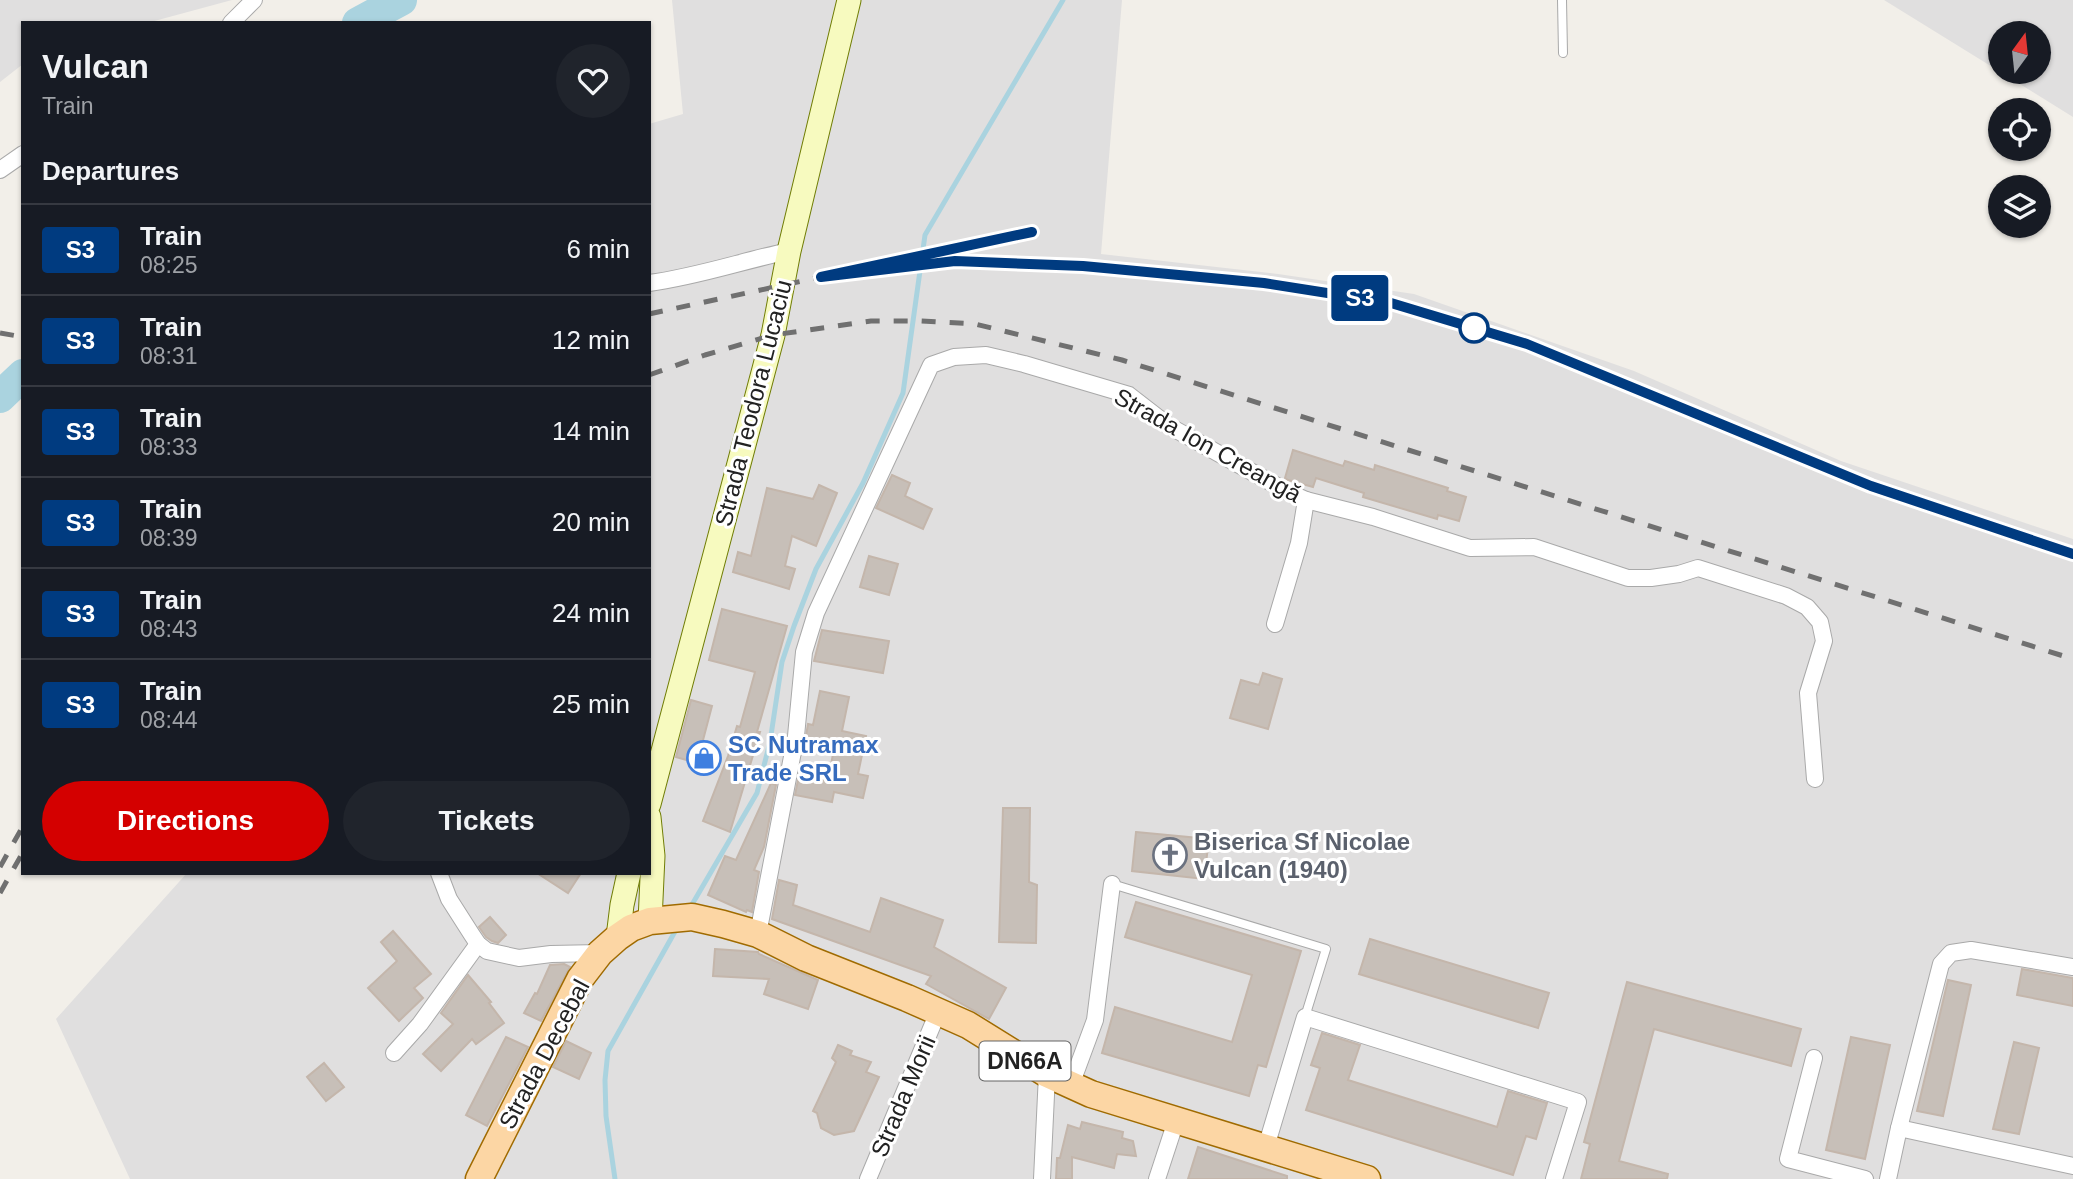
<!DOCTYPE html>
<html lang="en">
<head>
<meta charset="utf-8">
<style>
  :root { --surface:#171b24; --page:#20242c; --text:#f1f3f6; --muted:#9ea1a6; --line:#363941; --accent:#d40000 }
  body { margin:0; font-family:Arial,sans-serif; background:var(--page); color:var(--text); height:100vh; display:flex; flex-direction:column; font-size:26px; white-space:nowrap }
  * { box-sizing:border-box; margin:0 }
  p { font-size:23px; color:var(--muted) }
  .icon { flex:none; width:38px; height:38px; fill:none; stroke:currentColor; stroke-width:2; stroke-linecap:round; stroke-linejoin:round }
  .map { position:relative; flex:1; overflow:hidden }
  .sheet { position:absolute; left:21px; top:21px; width:630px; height:854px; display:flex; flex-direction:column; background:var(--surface); border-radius:0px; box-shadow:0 2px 5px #0004 }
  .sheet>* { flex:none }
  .badge { padding:0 14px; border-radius:5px; font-size:24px; line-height:46px }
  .needle { width:46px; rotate:15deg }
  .controls { position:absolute; left:1988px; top:21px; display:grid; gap:14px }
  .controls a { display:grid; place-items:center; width:63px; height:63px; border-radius:50%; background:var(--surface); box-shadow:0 2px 5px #0004; font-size:35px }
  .map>.badge { position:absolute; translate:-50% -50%; box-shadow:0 0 0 4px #fff }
  h2 { padding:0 21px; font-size:26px; line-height:63px }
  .round { display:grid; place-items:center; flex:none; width:74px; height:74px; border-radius:37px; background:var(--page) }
  .headline { display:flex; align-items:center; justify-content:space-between; height:119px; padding:0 21px }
  h1 { font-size:33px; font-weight:800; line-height:52px }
  .action { display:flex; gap:14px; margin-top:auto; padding:14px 21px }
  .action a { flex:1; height:80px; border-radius:42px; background:var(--accent); color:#fff; font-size:28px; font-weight:800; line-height:80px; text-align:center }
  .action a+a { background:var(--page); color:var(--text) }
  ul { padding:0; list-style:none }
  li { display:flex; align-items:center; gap:21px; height:91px; padding:0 21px; border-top:2px solid var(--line) }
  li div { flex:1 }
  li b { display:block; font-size:26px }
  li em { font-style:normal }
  li .badge { min-width:77px; font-weight:700; text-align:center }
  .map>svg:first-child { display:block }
</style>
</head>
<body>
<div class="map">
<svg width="2073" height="1179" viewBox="0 0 2073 1179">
  <rect width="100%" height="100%" fill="#f2efe9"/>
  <g fill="#e0dfdf" fill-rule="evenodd">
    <path d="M0 0H232L147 23H23V64L0 82Z"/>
    <path d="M672 0H1122L1101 254 1278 274 1414 294 1634 371 1841 461 2073 539V1179H130L56 1019 187 873H649V124L683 114Z"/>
    <path d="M1884 0H2073V117ZM2039 33V72H2000V33Z"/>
  </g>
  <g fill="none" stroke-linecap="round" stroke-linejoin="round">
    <g stroke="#aad3df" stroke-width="5">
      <path d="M690 908 757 793 770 742 782 662 794 626 816 569 863 483 903 393 925 235 1063 0"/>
      <path d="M615 1179 606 1116 605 1080 608 1051 677 928"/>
    </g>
    <g stroke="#aad3df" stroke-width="32">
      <path d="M358 23 401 0"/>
      <path d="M0 397 23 375"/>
    </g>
  </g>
  <g fill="#c7bfb8" stroke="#c4b6ab" stroke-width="2">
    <path d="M1293 450 1343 466 1345 461 1374 470 1375 465 1448 488 1447 491 1466 497 1459 521 1438 515 1437 519 1363 497 1364 493 1316 478 1313 487 1288 480 1285 478Z"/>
    <path d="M892 475 910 483 905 496 932 509 923 529 876 508Z"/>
    <path d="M819 485 837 493 816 546 792 536 785 566 795 569 789 589 733 572 738 552 751 556 767 488 813 499Z"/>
    <path d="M869 556 898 564 889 595 860 587Z"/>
    <path d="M722 609 787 626 757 732H760L730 832 703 821 728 756 737 726 740 727 755 672 709 660Z"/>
    <path d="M822 630 889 641 883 673 814 661Z"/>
    <path d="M1263 673 1282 679 1268 729 1230 718 1241 680 1259 685Z"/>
    <path d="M820 691 849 697 842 731 866 736 858 774 868 776 863 798 834 792 832 802 795 795 799 775 828 781 833 754 804 748 808 724 813 725Z"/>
    <path d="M691 700 712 706 697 763 676 757Z"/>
    <path d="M771 783 776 785 764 847 754 870 759 872 752 912 747 910 746 912 708 895 725 856 736 860Z"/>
    <path d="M1003 808H1030L1029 882 1037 885 1036 943 999 942Z"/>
    <path d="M1136 832 1209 839 1204 879 1132 871Z"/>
    <path d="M537 873H581L568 893Z"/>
    <path d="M779 880 797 885 793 905 870 932 881 898 943 920 934 947 1006 988 989 1019 926 984 931 976 772 919Z"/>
    <path d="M1136 902 1301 951 1266 1067 1258 1065 1249 1096 1102 1053 1115 1007 1232 1042 1252 975 1125 937Z"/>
    <path d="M490 917 506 935 498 943 492 941 486 937 479 927Z"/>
    <path d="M393 931 431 974 414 988 423 998 399 1021 368 988 397 961 381 942Z"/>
    <path d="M1370 939 1549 993 1538 1028 1359 974Z"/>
    <path d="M715 949 758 952 759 954 818 980 808 1009 764 994 769 979 713 976Z"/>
    <path d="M564 964 570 967 541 1021 524 1013 535 993 537 994 550 965Z"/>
    <path d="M2022 969 2073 978V1006L2017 995Z"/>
    <path d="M468 975 491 1002 489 1003 504 1023 476 1044 472 1039 441 1071 423 1054 453 1024 441 1013Z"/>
    <path d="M1948 980 1971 985 1943 1116 1917 1111Z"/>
    <path d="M1627 982 1801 1029 1791 1066 1654 1029 1619 1161 1668 1174 1667 1179H1581L1590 1144 1584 1142Z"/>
    <path d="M1322 1033 1360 1045 1348 1080 1497 1127 1508 1091 1547 1103 1536 1139 1526 1136 1513 1175 1306 1110 1320 1068 1311 1065Z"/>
    <path d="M506 1037 528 1047 487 1126 466 1115Z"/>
    <path d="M1851 1037 1890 1045 1865 1159 1826 1150Z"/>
    <path d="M566 1041 591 1053 579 1079 553 1067Z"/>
    <path d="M2014 1042 2039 1048 2019 1134 1993 1129Z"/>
    <path d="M838 1045 852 1051 850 1055 871 1062 866 1072 879 1077 854 1131 834 1135 821 1128 817 1113 813 1111 836 1062 832 1058Z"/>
    <path d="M324 1063 344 1087 326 1101 307 1077Z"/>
    <path d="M1082 1122 1123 1132 1122 1138 1133 1141 1136 1156 1117 1154 1114 1168 1072 1157V1179H1056L1057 1158H1060L1068 1125 1080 1129Z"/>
    <path d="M1198 1147 1287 1176V1179H1188Z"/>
  </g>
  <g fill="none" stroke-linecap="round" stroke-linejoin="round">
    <g stroke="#a9a9a9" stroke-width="10">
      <g id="service">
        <path d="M1562 0 1563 53"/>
        <path d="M1112 884 1326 949 1305 1017"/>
      </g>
    </g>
    <g stroke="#a9a9a9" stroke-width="18">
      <g id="minor">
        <path d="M231 23 254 0"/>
        <path d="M0 170 23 154"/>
        <path d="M649 283C696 277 742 261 789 251"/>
        <path d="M1275 624 1299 543 1306 500"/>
        <path d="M439 873 449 899 472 935 478 944 487 951 519 958 551 954 600 953"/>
        <path d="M758 934 796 736 804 652 816 613 931 365 954 357 986 355 1024 364 1129 395 1169 426 1288 492 1306 500 1373 517 1470 548 1534 547 1628 578H1651L1679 574 1698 568 1786 596 1807 607 1820 622 1824 641 1808 693 1815 779"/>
        <path d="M394 1053 420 1024 478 944"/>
        <path d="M1814 1058 1788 1159 1865 1179"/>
        <path d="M1071 1085 1095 1020 1112 884"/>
        <path d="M1899 1128 2073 1166"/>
        <path d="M1266 1147 1305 1017 1578 1102 1554 1179"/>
        <path d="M868 1179 938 1012"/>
        <path d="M1042 1179 1047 1074"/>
        <path d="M1157 1179 1176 1121"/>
        <path d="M1888 1179 1899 1128 1941 964 1951 953 1971 950 2073 967"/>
      </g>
    </g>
    <g stroke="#707d05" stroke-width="25">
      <g id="secondary">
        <path d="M649 804 773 335 789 251 849 0"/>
        <path d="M649 817 653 856 650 921"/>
        <path d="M618 937 622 905 629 873"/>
      </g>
    </g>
    <g stroke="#a06b00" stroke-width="29">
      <path id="primary" d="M479 1179 580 979 600 953 618 937 631 928 650 921 692 917 723 924 758 934 806 958 907 998 968 1025 1047 1074 1091 1094 1367 1179"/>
    </g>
    <use href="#service" stroke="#fff" stroke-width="8"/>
    <use href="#minor" stroke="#fff" stroke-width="16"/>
    <use href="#secondary" stroke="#f7fabf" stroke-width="23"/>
    <use href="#primary" stroke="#fcd6a4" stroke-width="26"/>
    <g stroke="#707070" stroke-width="5" stroke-dasharray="14 14" stroke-linecap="butt">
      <path d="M913 258 1032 232"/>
      <path d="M649 314 821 277 955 261 1083 266 1264 283 1391 303 1527 344 1871 486 2073 554"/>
      <path d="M0 333 23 337"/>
      <path d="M649 375 705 355 773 335 871 321H921L975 324 1122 360 2073 659"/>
      <path d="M0 867 23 826"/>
      <path d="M0 893 23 852"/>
    </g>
  </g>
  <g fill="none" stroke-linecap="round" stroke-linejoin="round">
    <g stroke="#fff" stroke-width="16">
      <path id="line" d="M1032 232 821 277 955 261 1083 266 1264 283 1391 303 1527 344 1871 486 2073 554"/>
    </g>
    <use href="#line" stroke="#003b80" stroke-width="10"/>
  </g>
  <defs>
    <g id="shop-ring" transform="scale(1.75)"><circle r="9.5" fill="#fff" stroke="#3f7fe0" stroke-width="1.5"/><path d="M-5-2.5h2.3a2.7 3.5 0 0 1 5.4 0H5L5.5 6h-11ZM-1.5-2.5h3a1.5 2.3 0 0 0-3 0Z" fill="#3f7fe0"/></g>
    <g id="church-ring" transform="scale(1.75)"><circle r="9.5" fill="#fff" stroke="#6b7280" stroke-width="1.5"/><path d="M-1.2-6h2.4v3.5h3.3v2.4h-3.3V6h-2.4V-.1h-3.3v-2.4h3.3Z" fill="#6b7280"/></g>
  </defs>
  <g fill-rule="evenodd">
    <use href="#shop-ring" x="704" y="758"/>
    <use href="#church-ring" x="1170" y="855"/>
  </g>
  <circle fill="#fff" stroke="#003b80" stroke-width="3.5" cx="1474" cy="328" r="14"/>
  <g text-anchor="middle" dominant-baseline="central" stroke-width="6" stroke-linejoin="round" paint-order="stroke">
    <rect fill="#fff" stroke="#646464" stroke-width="2" x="979.5" y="1041.5" width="91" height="39" rx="5"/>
    <g font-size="23" font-weight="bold" fill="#222">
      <text x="1025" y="1061">DN66A</text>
    </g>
    <g font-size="24" fill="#222" stroke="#fff">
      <text transform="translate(753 403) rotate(-76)">Strada Teodora Lucaciu</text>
      <text transform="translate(1208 445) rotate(29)">Strada Ion Creangă</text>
      <text transform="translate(544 1054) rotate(-62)">Strada Decebal</text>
      <text transform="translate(903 1096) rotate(-67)">Strada Morii</text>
    </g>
    <g font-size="24" font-weight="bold" fill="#366cbe" stroke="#fff" text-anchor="start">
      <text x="728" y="744">SC Nutramax<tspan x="728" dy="28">Trade SRL</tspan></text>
    </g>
    <g font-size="24" font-weight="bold" fill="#5b616d" stroke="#fff" text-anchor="start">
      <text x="1194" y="841">Biserica Sf Nicolae<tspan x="1194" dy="28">Vulcan (1940)</tspan></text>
    </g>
  </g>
</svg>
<div class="controls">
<a><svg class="needle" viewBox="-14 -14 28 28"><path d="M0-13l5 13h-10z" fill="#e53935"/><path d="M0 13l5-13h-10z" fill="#9ea1a6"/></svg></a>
<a><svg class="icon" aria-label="locate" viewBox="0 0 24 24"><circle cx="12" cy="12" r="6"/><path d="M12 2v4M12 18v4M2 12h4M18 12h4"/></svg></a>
<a><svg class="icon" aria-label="layers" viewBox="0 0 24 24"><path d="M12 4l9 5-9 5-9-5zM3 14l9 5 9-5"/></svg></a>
</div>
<b class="badge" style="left:1360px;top:298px;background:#003b80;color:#fff">S3</b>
<section class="sheet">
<div class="headline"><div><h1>Vulcan</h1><p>Train</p></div><a class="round"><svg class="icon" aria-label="heart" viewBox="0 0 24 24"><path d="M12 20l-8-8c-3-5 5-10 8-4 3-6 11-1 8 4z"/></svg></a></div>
<h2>Departures</h2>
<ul>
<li><span class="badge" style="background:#003b80;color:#fff">S3</span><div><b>Train</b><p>08:25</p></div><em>6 min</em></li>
<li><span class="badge" style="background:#003b80;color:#fff">S3</span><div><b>Train</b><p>08:31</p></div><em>12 min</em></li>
<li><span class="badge" style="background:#003b80;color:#fff">S3</span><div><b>Train</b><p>08:33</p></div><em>14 min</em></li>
<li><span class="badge" style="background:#003b80;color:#fff">S3</span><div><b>Train</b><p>08:39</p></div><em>20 min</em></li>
<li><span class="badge" style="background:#003b80;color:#fff">S3</span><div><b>Train</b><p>08:43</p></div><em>24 min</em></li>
<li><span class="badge" style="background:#003b80;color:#fff">S3</span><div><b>Train</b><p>08:44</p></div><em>25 min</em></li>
</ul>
<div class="action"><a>Directions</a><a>Tickets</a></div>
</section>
</div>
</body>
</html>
